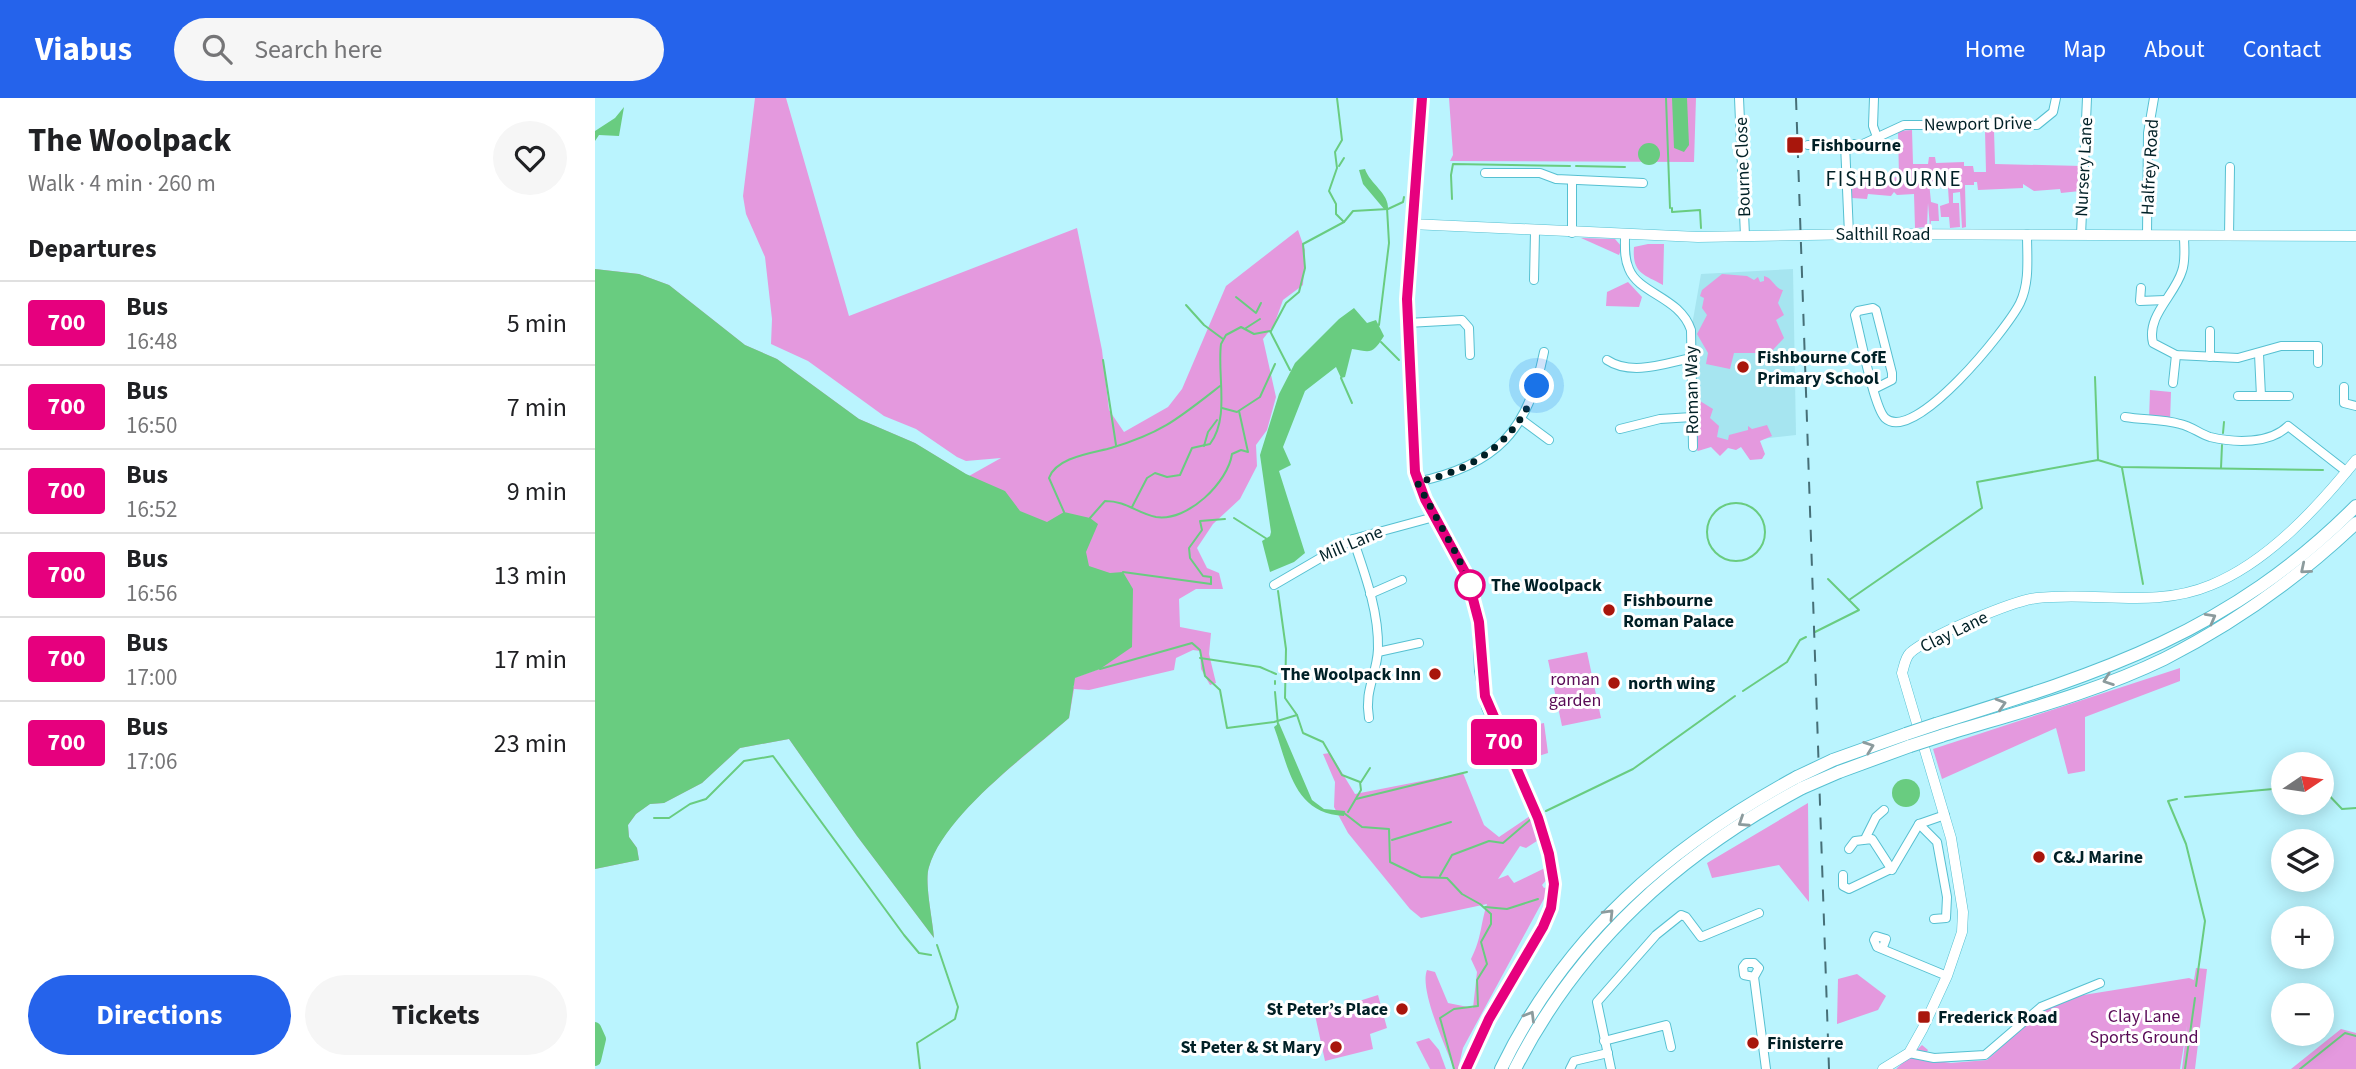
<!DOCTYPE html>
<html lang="en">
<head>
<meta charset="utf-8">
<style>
  :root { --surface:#fff; --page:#f6f6f6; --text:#202124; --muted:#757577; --line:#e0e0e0; --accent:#2563eb }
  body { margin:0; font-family:"Source Sans 3",sans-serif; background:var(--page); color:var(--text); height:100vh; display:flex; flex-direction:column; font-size:26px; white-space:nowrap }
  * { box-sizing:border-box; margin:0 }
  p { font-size:23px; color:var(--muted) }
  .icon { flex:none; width:38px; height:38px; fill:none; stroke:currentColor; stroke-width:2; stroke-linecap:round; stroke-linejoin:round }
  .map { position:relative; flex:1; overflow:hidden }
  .side { display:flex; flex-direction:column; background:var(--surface); width:595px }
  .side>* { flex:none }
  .badge { padding:0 14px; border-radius:5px; font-size:24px; line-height:46px }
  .needle { width:46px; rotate:77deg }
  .controls { position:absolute; left:1676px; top:654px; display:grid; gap:14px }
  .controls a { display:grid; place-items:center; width:63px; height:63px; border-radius:50%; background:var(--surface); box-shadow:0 4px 18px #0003; font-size:35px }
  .you { position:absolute; width:35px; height:35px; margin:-18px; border:5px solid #fff; border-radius:50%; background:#1a73e8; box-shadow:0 0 0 10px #1a73e833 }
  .map>.badge { position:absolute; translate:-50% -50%; box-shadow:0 0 0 4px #fff }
  h2 { padding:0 28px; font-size:26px; line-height:63px }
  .round { display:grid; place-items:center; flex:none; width:74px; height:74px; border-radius:37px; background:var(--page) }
  .overview { display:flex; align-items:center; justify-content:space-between; height:119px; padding:0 28px }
  h1 { font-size:33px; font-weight:700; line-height:52px }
  .action { display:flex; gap:14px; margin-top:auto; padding:14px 28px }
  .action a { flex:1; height:80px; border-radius:42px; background:var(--accent); color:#fff; font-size:28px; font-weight:700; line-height:80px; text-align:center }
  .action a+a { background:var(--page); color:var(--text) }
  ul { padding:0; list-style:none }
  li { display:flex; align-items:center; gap:21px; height:84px; padding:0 28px; border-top:2px solid var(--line) }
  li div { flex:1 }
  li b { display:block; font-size:26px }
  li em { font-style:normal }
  li .badge { min-width:77px; font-weight:700; text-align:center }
  header { display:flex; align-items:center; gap:42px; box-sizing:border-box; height:98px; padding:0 35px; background:var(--accent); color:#fff }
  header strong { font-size:33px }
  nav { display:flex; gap:38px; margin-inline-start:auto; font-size:24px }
  .search { width:490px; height:63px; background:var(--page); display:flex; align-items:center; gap:18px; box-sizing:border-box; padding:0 24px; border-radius:38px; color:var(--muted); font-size:26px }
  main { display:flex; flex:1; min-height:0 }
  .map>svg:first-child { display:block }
</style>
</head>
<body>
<header>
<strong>Viabus</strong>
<div class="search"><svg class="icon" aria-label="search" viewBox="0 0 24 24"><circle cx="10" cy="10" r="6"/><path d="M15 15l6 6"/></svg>Search here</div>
<nav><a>Home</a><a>Map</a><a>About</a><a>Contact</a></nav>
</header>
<main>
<section class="side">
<div class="overview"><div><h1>The Woolpack</h1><p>Walk · 4 min · 260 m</p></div><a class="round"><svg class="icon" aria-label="heart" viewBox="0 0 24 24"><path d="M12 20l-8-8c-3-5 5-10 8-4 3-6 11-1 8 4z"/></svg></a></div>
<h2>Departures</h2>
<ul>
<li><span class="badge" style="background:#e6007e;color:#fff">700</span><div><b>Bus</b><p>16:48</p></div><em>5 min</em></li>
<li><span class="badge" style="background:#e6007e;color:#fff">700</span><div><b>Bus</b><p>16:50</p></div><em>7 min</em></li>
<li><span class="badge" style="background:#e6007e;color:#fff">700</span><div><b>Bus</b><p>16:52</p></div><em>9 min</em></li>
<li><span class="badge" style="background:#e6007e;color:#fff">700</span><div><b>Bus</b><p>16:56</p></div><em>13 min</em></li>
<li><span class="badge" style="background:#e6007e;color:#fff">700</span><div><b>Bus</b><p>17:00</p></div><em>17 min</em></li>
<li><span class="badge" style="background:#e6007e;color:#fff">700</span><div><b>Bus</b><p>17:06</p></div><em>23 min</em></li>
</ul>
<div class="action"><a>Directions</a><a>Tickets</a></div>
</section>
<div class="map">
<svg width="1761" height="971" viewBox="0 0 1761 971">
  <rect width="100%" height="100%" fill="#baf4fe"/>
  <path fill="#a6e5f0" d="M1198 171 1201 337 1098 349 1096 233 1106 176Z"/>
  <g fill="#e499de">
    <path d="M160 0H191L254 218 482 130 507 252 514 312 529 334 573 309 587 291 631 188 703 132 710 152 708 187 688 202 679 227 668 241 681 299 672 332 661 347 662 368 645 401 618 426 602 450 612 470 624 475 628 491H601L584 501 585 529 616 535 614 556 621 585 615 587 606 571 605 553 598 552 581 560 579 572 494 592 479 591 474 620C434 656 349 716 334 769 329 784 338 823 339 840L262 738 194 641 145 650 107 685 69 705 55 706 41 716 33 727 34 739 42 750 44 762 0 771V476L479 589V580L504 571 475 454 0 171 44 176 74 187 150 247 182 261 264 321 320 345 374 378 406 360 371 363 362 359 321 331 289 318 213 263 176 246 177 221 170 159 151 116 148 98Z"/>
    <path d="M854 0H1101L1099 64 855 63 858 57Z"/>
    <path d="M1317 32 1318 66H1333L1334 59H1340L1341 65 1369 64V68H1378L1379 74H1391L1390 32H1399L1400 66 1487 68 1485 93 1466 95 1465 91 1439 93 1428 86V90L1383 92 1382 84H1379V87H1370L1371 129 1367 130 1365 94 1358 95V105H1364L1365 129 1355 130 1354 119H1346L1345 108 1354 105 1353 89H1342L1341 83 1334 84 1336 104 1343 106 1344 123H1336L1335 130 1333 105 1332 129 1320 130 1319 96 1302 97 1299 94 1296 98 1273 96 1272 101 1257 100V90L1268 89V81L1304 79 1303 33Z"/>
    <path d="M986 140 1020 141 1027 149 1024 157Z"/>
    <path d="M1053 146H1069L1068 187C1048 176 1037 175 1039 149Z"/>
    <path d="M1127 176 1152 178 1159 182 1163 179 1165 184 1169 183V178C1178 180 1179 190 1188 192L1183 205 1189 217 1181 222 1189 240 1175 255H1139L1135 271 1111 266 1113 255 1102 236 1112 217 1107 210 1109 200 1105 198 1107 192Z"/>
    <path d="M1033 184 1047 199 1044 209 1011 208 1012 194Z"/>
    <path d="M1555 292 1576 294 1575 324 1554 322Z"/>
    <path d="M1105 303 1118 311 1115 320 1124 328 1122 339 1133 342 1134 337 1153 332V328L1157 331 1172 327 1177 338 1165 343 1170 356 1167 361 1155 362 1146 349 1141 352 1133 350 1125 358 1116 349 1103 353 1096 347 1100 309Z"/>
    <path d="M992 554 1006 620 967 628 953 562Z"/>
    <path d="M1585 570V583L1490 619V673L1473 676 1461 630 1347 681 1338 651Z"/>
    <path d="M949 625 953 655 931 662 915 632Z"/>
    <path d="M735 655 760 696 868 675 889 727 904 739 938 716 945 741 931 750 925 748 903 781 913 777 919 785 952 769 954 779 947 787 949 790 952 789 951 797 868 950 863 971H859C851 949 824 892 832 872L840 874 853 905 878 910 882 874 876 861C887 839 885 828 892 806L826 820 815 811 753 735 739 709 740 684 728 656Z"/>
    <path d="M1213 705 1214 804 1184 767 1117 780 1112 765Z"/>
    <path d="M1601 870 1612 871 1600 971H1587L1592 928 1585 971H1301L1327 947 1333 952 1328 961 1356 965 1392 962 1450 910 1476 899 1594 880 1599 882Z"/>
    <path d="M1262 876 1291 898 1283 912 1242 926 1243 881Z"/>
    <path d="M783 897 792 930 775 936 778 951 730 963 720 917Z"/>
    <path d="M1746 931 1761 935V971H1696Z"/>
    <path d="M834 940 844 952 851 971H835L821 944Z"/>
  </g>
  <g fill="#69cc80">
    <path d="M1077 0H1092L1094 47 1089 54 1079 50Z"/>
    <path d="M29 9 24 38 4 37 0 43V33L20 20Z"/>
    <circle cx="1054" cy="56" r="11"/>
    <path d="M770 71C775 86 794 95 793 111H789L768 86 764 72Z"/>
    <path d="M0 171 44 176 74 187 150 247 182 261 264 321 320 345 371 376 410 393 425 413 452 424 469 414 495 420 503 426 491 454 494 468 515 475 528 474 538 491 537 549 505 571 480 580 474 620C433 656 350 716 334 769 329 784 338 823 339 840L262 738 194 641 145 650 107 685 69 705 55 706 41 716 33 727 34 739 42 750 44 762 0 771Z"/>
    <path d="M759 210 772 225 781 222 789 238C777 257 776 254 757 251L750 279 746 280 741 269 710 293 688 349 696 367 684 373 710 455 699 464 675 474 667 443 675 438 676 434 665 357 684 296 700 265 744 221Z"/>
    <path d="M684 625 717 702 729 711 750 713 749 718C698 715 694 670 679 629Z"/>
    <circle cx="1311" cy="695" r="14"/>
  </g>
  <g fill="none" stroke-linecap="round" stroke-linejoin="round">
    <g stroke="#69cc80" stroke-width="2">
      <path d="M1071 0 1075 110"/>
      <path d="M744 68 749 60"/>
      <path d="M981 68 1030 69"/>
      <path d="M857 101 856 77 858 66 975 68"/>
      <path d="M1077 110V114L1105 112 1106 130"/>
      <path d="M749 124 758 113 793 111 808 104 809 99"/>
      <path d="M641 199 661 215 666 205"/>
      <path d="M591 207 609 227 628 241"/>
      <path d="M784 227 794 145 792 110"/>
      <path d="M651 230 665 221"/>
      <path d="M676 233 691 205 704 194 710 170 708 146 749 124 741 116V106L734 93 742 70 740 54 747 42 742 0"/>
      <path d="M786 244 804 262"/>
      <path d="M508 262 521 347"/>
      <path d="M1500 279 1503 362"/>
      <path d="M746 280 757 305"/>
      <path d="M627 310 642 314 665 299 680 266"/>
      <path d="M1628 335 1629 324"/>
      <path d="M609 348 613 334 622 322"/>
      <path d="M1527 370 1548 486"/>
      <path d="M1626 370 1627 347"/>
      <circle cx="1141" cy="434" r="29"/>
      <path d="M537 409 552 380 560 375 572 379 585 377 597 350 615 346C635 320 622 277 626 246L631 237 646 229 659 236 675 233 695 272"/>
      <path d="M469 414 454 380C461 359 498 355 516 350 567 335 584 320 625 288"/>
      <path d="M495 420 510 403C532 403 541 415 561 419 593 424 633 384 637 356L646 352 653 354 644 313"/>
      <path d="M639 420 672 441"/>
      <path d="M528 474 616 486V479L608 478 595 460 594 450 607 432 605 423 630 421"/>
      <path d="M683 493 691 551 690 600 702 617 708 635 728 644 747 677 765 684 766 692 753 714"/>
      <path d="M1254 502 1387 410 1382 384 1503 362 1526 369 1728 372"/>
      <path d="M1220 534 1264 512 1233 481"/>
      <path d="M605 560 665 569 681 576"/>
      <path d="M505 571 597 545 605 552 610 578 625 592 632 630 679 624 702 617"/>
      <path d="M680 583V586"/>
      <path d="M1148 593 1192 564 1205 542 1211 539"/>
      <path d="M680 594 683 627"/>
      <path d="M766 684 775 670"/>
      <path d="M1727 690 1747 711 1761 710"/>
      <path d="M1590 699 1689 690"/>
      <path d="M761 701 872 674"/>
      <path d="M1582 701 1573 703 1591 746 1610 823 1601 888"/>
      <path d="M951 713 1038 671 1140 598"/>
      <path d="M749 715 767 729 794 731 795 764 826 779 852 780 867 796 885 806 896 816V826L886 844 892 866 882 882 883 908 859 911 845 920 859 971"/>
      <path d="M59 720H74L95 706 111 701 149 663 178 658 309 837 324 855 336 857"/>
      <path d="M797 742 856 724"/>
      <path d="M845 778 857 757 894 743 908 745 936 721"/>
      <path d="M890 809 912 811 943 801"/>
      <path d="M325 971 322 945 360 921 363 909 342 847"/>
      <path d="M1590 971 1600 900"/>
      <path d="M1705 971 1750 935 1761 938"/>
    </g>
    <path stroke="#69cc80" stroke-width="12" d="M0 930 5 941 0 962"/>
    <g stroke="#56c0d1" stroke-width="10">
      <g id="minor">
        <path d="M1144 0 1150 138"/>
        <path d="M1279 0 1278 28 1282 39"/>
        <path d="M1213 47 1250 46"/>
        <path d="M890 75H945L961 81 1048 85"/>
        <path d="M977 135V82"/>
        <path d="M1254 136 1250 46H1268L1309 27H1442L1458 14 1461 0"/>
        <path d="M1486 137 1492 0"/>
        <path d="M1552 137 1553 35 1559 0"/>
        <path d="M1030 138C1030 149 1029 160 1034 171 1044 196 1085 199 1096 232L1098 349"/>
        <path d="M1589 138C1589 149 1591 162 1587 173 1580 197 1551 218 1558 245L1581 257 1643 260 1686 248H1723V265"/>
        <path d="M1634 138 1635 69"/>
        <path d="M939 182 940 134"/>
        <path d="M1546 190 1545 203 1570 202"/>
        <path d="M812 225 867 222 874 230 875 257"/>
        <path d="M1664 256 1666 298"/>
        <path d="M1615 259V233"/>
        <path d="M1012 262C1036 278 1069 266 1096 260"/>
        <path d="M1578 285 1581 257"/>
        <path d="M1749 289V305L1761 308"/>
        <path d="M1279 291 1297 282V275L1281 212 1278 210 1263 213 1260 217C1265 236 1279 310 1290 320 1319 347 1412 231 1425 205 1435 184 1432 160 1432 136"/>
        <path d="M1643 298H1694"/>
        <path d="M1530 319C1548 322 1568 321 1585 326 1596 328 1605 336 1615 339 1640 345 1675 346 1693 328L1752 374"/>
        <path d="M927 322 954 342"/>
        <path d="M1025 331 1065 321 1097 319"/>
        <path d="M822 384C902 367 933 333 949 254"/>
        <path d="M758 441C770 476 784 514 783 551 782 577 769 592 774 620"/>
        <path d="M679 487 758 441 839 419"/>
        <path d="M775 496 807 482"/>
        <path d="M783 554 824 545"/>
        <path d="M1324 726 1342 744 1352 799 1351 820 1339 821"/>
        <path d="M1270 741 1281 719 1289 712"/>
        <path d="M1254 751 1260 743 1277 741 1297 772"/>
        <path d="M1248 777V788L1254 791 1298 770 1324 726 1350 717"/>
        <path d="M1288 849 1291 841 1281 838 1279 842 1282 849 1352 878"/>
        <path d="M1159 879 1149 877 1148 869 1151 865H1159L1164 870 1159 879 1171 971"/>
        <path d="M1009 943 1071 927 1076 949"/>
        <path d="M1314 955 1339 960 1390 957 1446 909 1505 885"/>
        <path d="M975 971 979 963 1013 955"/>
        <path d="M1016 971 1002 904 1061 837 1086 817 1091 819 1106 839 1164 815"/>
      </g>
    </g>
    <g stroke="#56c0d1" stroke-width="11">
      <g id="tertiary">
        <path d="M816 126 1103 139 1268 136 1761 138"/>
        <path d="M1288 971 1314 955 1328 930 1352 878 1367 834 1368 814 1356 740 1307 575C1309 569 1310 560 1315 555 1334 538 1417 503 1442 500 1502 493 1559 511 1616 487 1673 464 1723 409 1761 362"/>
      </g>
    </g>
    <g stroke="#56c0d1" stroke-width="14">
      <path id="primary" d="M827 0 812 201 820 374 830 401 872 478 884 524 886 573 893 609 943 720 954 756 959 786 956 810 948 829 894 921 871 971"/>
    </g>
    <g stroke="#56c0d1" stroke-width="14">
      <g id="trunk">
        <path d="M1341 626C1508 574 1634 535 1761 408"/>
        <path d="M1346 638C1420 615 1499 595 1569 561 1640 525 1703 480 1761 425"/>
        <path d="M1238 662 1311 636"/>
        <path d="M1244 674 1315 648"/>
        <path d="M906 971C971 837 1073 749 1202 679"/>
        <path d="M920 971C984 845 1084 756 1207 690"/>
      </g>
    </g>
    <use href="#minor" stroke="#fff" stroke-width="8"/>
    <use href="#tertiary" stroke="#fff" stroke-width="10"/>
    <use href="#primary" stroke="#fff" stroke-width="12"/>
    <use href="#trunk" stroke="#fff" stroke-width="12"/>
    <path stroke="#466f77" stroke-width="2" stroke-dasharray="12 12" stroke-linecap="butt" d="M1201 0 1234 971"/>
    <g stroke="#56c0d1" stroke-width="14" stroke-linecap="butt">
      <g id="trunk-bridge">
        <path d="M1311 636 1341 626"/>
        <path d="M1315 648 1346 638"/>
        <path d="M1202 679 1238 662"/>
        <path d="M1207 690 1244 674"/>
      </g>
    </g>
    <use href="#trunk-bridge" stroke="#fff" stroke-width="12"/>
  </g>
  <defs><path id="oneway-chevron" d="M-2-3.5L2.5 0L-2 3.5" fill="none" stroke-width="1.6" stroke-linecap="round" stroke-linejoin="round" transform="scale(1.75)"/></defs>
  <g stroke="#8c9b9d">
    <use href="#oneway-chevron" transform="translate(1710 471) rotate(140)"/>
    <use href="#oneway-chevron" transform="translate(1616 520) rotate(-29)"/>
    <use href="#oneway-chevron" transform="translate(1513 582) rotate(160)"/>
    <use href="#oneway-chevron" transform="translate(1406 606) rotate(-17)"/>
    <use href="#oneway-chevron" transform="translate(1274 649) rotate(-20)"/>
    <use href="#oneway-chevron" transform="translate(1148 724) rotate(147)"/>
    <use href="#oneway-chevron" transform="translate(1014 816) rotate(-46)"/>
    <use href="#oneway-chevron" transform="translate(935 918) rotate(-59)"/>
  </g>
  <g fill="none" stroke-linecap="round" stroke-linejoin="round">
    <g stroke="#fff" stroke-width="16">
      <path id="line" d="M827 0 812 201 820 374 830 401 872 478 884 524 890 598 943 720 954 756 959 786 956 810 948 829 894 921 871 971"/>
    </g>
    <use href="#line" stroke="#e6007e" stroke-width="10"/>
    <path stroke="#002026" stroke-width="7" stroke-dasharray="0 12.6" d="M875 487 863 459 822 384C880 372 921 344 942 288"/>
  </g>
  <g fill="#a8160c" stroke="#fff" stroke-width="2.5">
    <rect x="1191" y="38" width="18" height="18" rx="3.5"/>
    <circle cx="1148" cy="269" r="7"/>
    <circle cx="1014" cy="512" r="7"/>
    <circle cx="840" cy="576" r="7"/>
    <circle cx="1019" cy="585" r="7"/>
    <circle cx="1444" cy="759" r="7"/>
    <circle cx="807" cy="911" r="7"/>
    <rect x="1322" y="912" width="14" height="14" rx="3.5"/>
    <circle cx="1158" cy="945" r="7"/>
    <circle cx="741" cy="949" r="7"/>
  </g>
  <circle fill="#fff" stroke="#e6007e" stroke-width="3.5" cx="875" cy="487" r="14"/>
  <g text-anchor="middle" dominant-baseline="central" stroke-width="6" stroke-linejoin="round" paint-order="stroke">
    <g font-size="18" fill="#002026" stroke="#fff">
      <text transform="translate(1383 26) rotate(-1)">Newport Drive</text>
      <text transform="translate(1148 69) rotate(-92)">Bourne Close</text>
      <text transform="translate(1489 69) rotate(-87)">Nursery Lane</text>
      <text transform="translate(1555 69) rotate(-87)">Halfrey Road</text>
      <text x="1288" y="136">Salthill Road</text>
      <text transform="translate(1097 292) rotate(-91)">Roman Way</text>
      <text transform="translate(756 446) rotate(-23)">Mill Lane</text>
      <text transform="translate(1359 534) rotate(-26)">Clay Lane</text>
    </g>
    <g font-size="18" font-weight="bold" fill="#002026" stroke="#fff" text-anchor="start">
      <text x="1216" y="47">Fishbourne</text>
      <text x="1162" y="259">Fishbourne CofE<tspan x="1162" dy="21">Primary School</tspan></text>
      <text x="1028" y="502">Fishbourne<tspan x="1028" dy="21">Roman Palace</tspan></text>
      <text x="826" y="576" text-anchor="end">The Woolpack Inn</text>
      <text x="1033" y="585">north wing</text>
      <text x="1458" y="759">C&amp;J Marine</text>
      <text x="793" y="911" text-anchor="end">St Peter’s Place</text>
      <text x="1343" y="919">Frederick Road</text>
      <text x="1172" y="945">Finisterre</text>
      <text x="727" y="949" text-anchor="end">St Peter &amp; St Mary</text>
    </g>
    <g font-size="18" font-weight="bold" fill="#002026" stroke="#fff" text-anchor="start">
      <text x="896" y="487">The Woolpack</text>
    </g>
    <g font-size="18" fill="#580955" stroke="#fff">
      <text x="980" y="581">roman<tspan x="980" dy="21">garden</tspan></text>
      <text x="1549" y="918">Clay Lane<tspan x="1549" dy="21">Sports Ground</tspan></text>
    </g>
    <g font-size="21" letter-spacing="2" fill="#002026" stroke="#fff">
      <text x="1299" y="81">FISHBOURNE</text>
    </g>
  </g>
</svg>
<div class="controls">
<a><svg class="needle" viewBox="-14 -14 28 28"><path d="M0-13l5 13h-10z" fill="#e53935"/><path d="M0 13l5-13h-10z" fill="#757577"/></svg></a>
<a><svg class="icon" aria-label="layers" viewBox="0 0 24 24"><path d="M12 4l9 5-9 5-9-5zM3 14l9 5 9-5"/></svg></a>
<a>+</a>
<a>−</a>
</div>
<div class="you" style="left:942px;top:288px"></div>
<b class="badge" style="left:909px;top:644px;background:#e6007e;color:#fff">700</b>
</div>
</main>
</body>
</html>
